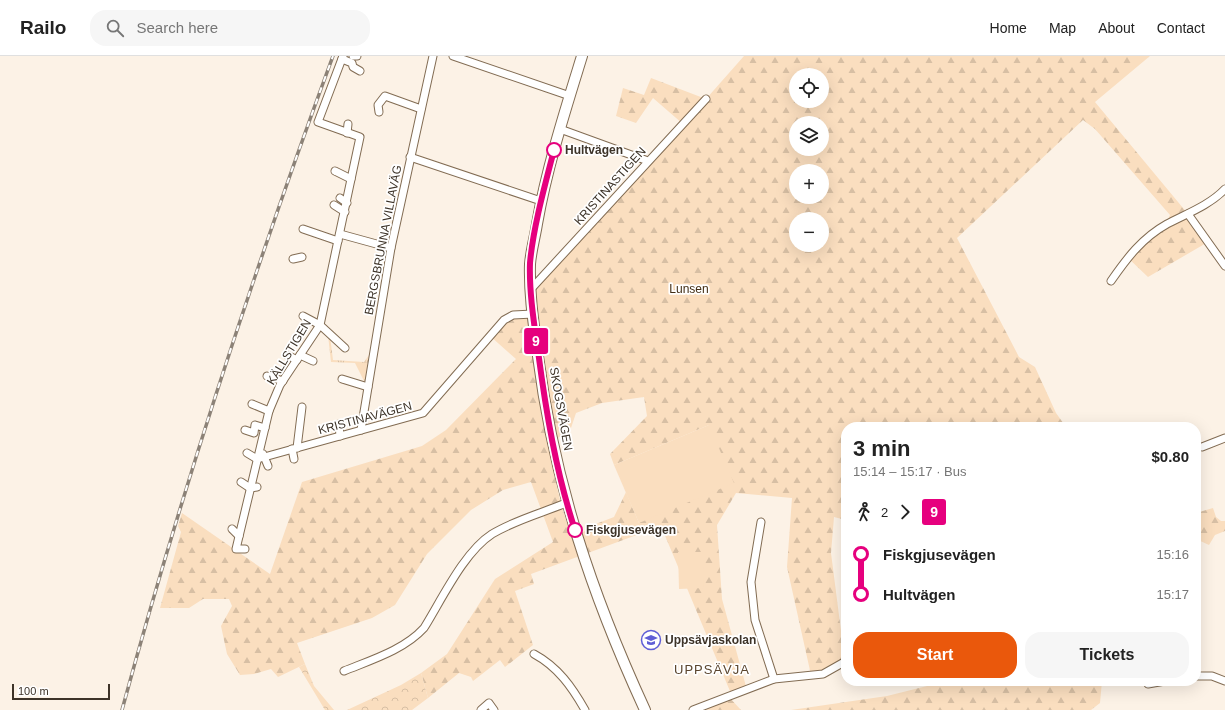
<!DOCTYPE html>
<html lang="en">
<head>
<meta charset="utf-8">
<style>
  :root { --surface:#fff; --page:#f6f6f6; --text:#222; --muted:#767676; --line:#e0e0e0; --accent:#ea580c }
  body { margin:0; font-family:Helvetica,sans-serif; background:var(--page); color:var(--text); height:100vh; display:flex; flex-direction:column; font-size:15px; white-space:nowrap }
  * { box-sizing:border-box; margin:0 }
  p { font-size:13px; color:var(--muted) }
  .icon { flex:none; width:22px; height:22px; fill:none; stroke:currentColor; stroke-width:2; stroke-linecap:round; stroke-linejoin:round }
  .map { position:relative; flex:1; overflow:hidden }
  .drawer { position:absolute; left:841px; top:366px; width:360px; height:264px; display:flex; flex-direction:column; background:var(--surface); border-radius:16px; box-shadow:0 4px 16px #0002 }
  .drawer>* { flex:none }
  .badge { padding:0 8px; border-radius:3px; font-size:14px; line-height:26px }
  .tools { position:absolute; left:789px; top:12px; display:grid; gap:8px }
  .tools a { display:grid; place-items:center; width:40px; height:40px; border-radius:50%; background:var(--surface); box-shadow:0 4px 16px #0002; font-size:20px }
  .scale { position:absolute; left:12px; bottom:10px; width:98px; box-sizing:border-box; padding-left:4px; border:2px solid #3d3328; border-top:0; font-size:11px; line-height:14px; white-space:nowrap; color:#3d3328; -webkit-text-stroke:3px #fff; paint-order:stroke }
  .map>.badge { position:absolute; translate:-50% -50%; box-shadow:0 0 0 2px #fff }
  .legs { display:flex; align-items:center; gap:6px; height:44px; padding:0 12px; font-size:13px }
  .legs p { margin-inline-start:auto }
  .overview { display:flex; align-items:center; justify-content:space-between; height:68px; padding:0 12px }
  h1 { font-size:22px; font-weight:800; line-height:30px }
  .cta { display:flex; gap:8px; margin-top:auto; padding:8px 12px }
  .cta a { flex:1; height:46px; border-radius:16px; background:var(--accent); color:#fff; font-size:16px; font-weight:800; line-height:46px; text-align:center }
  .cta a+a { background:var(--page); color:var(--text) }
  ul { padding:0 12px; list-style:none }
  li { display:flex; align-items:center; gap:14px; height:40px; font-size:15px }
  li i { display:grid; place-items:center; width:6px; height:100%; margin:0 5px; background:currentColor }
  li i::after { content:''; width:10px; height:10px; margin:-5px; border:3px solid; border-radius:50%; background:var(--surface) }
  li p { margin-inline-start:auto }
  li:first-child i { background:linear-gradient(#0000 50%,currentColor 0) }
  li:last-child i { background:linear-gradient(currentColor 50%,#0000 0) }
  header { display:flex; align-items:center; gap:24px; box-sizing:border-box; height:56px; padding:0 20px; background:var(--surface); border-bottom:1px solid var(--line) }
  header strong { font-size:19px }
  nav { display:flex; gap:22px; margin-inline-start:auto; font-size:14px }
  .search { width:280px; height:36px; background:var(--page); display:flex; align-items:center; gap:10px; box-sizing:border-box; padding:0 14px; border-radius:16px; color:var(--muted); font-size:15px }
  .map>svg:first-child { display:block }
</style>
</head>
<body>
<header>
<strong>Railo</strong>
<div class="search"><svg class="icon" aria-label="search" viewBox="0 0 24 24"><circle cx="10" cy="10" r="6"/><path d="M15 15l6 6"/></svg>Search here</div>
<nav><a>Home</a><a>Map</a><a>About</a><a>Contact</a></nav>
</header>
<div class="map">
<svg width="1225" height="654" viewBox="0 0 1225 654">
  <defs>
    <pattern id="grass-tufts" width="24" height="20" patternUnits="userSpaceOnUse"><rect width="24" height="20" fill="#fadebf"/><path d="M3 7l-1-3M5 7V3M7 7l1-3M15 17l-1-3M17 17v-4M19 17l1-3" fill="none" stroke="#d7bfa4"/></pattern>
    <pattern id="forest-firs" width="22" height="20" patternUnits="userSpaceOnUse"><rect width="22" height="20" fill="#fadebf"/><path d="M5 1l3.5 6h-7zM16 11l3.5 6h-7z" fill="#d7bfa4"/></pattern>
    <pattern id="park-crowns" width="20" height="18" patternUnits="userSpaceOnUse"><rect width="20" height="18" fill="#fadebf"/><path d="M2 6a3 3 0 1 1 6 0M12 15a3 3 0 1 1 6 0" fill="none" stroke="#d7bfa4"/></pattern>
  </defs>
  <rect width="100%" height="100%" fill="#fcf2e6"/>
  <path fill="url(#grass-tufts)" d="M328 279 330 280 333 304 364 306 369 299 365 327 355 307 331 306Z"/>
  <g fill="url(#forest-firs)" fill-rule="evenodd">
    <path d="M744 0H1150L1095 46 1188 158 1208 186 1148 221 1127 201 1165 169 1170 159 1095 73 1083 64 957 182 1019 301 1035 311 1056 357 1066 371H846V464L834 461 831 497 845 606 811 619 787 511 792 442 736 437 717 469 722 543 747 634 732 640 661 470 531 518 534 528 515 535 533 589 505 611 500 604 473 625 471 621 459 617 428 642 421 617 447 598 495 523 553 486 531 426 503 434 471 454 427 498 395 549 372 562 297 587 305 608 278 621 271 613 254 618 240 619 227 598 221 570 232 550 229 543H203L189 552H160L181 476 178 470 182 457 270 518 302 426 422 390 446 374 516 303 490 280 504 264 533 258 531 233 683 68 653 42 636 67 616 60 623 32 644 39 651 22 706 43ZM796 19H822V45H796ZM796 67H822V93H796ZM796 115H822V141H796ZM796 163H822V189H796ZM644 341 647 360 610 398 614 409 709 369 639 467 626 436 614 461 593 469 573 483 561 449 550 398 559 381 570 375 576 357 602 347Z"/>
    <path d="M1213 452 1216 461 1221 465H1225V475L1215 479 1209 489 1196 483V457Z"/>
    <path d="M947 625H1102L1100 647 1091 654H791L887 640Z"/>
    <path d="M729 641 741 654H699Z"/>
  </g>
  <g fill="url(#park-crowns)">
    <path d="M305 608 314 630 334 654H325L299 611Z"/>
    <path d="M421 617 428 642 412 654H347L401 629Z"/>
  </g>
  <g fill="#fadebf">
    <path d="M709 369 734 427 639 467 614 409Z"/>
    <path d="M678 496H703L704 532 679 533Z"/>
  </g>
  <g fill="none" stroke-linecap="round" stroke-linejoin="round">
    <g stroke="#826c53" stroke-width="9">
      <g id="street">
        <path d="M353 0H357"/>
        <path d="M453 0 570 40"/>
        <path d="M342 3 352 7 353 11 360 15"/>
        <path d="M379 56 378 49 385 40 421 53"/>
        <path d="M560 73 648 105"/>
        <path d="M347 77 348 68"/>
        <path d="M410 101 541 145"/>
        <path d="M335 115 351 123"/>
        <path d="M340 142 347 147"/>
        <path d="M334 149 345 156"/>
        <path d="M1188 158 1225 210"/>
        <path d="M303 173 338 185"/>
        <path d="M340 178 391 192"/>
        <path d="M293 203 302 201"/>
        <path d="M1111 225C1127 202 1142 182 1167 168 1186 158 1210 149 1225 133"/>
        <path d="M531 233 706 43"/>
        <path d="M303 260 320 269 345 292"/>
        <path d="M287 299 297 304"/>
        <path d="M300 299 313 305"/>
        <path d="M267 320 283 325"/>
        <path d="M342 323 368 331"/>
        <path d="M252 348 269 355"/>
        <path d="M339 368 340 380"/>
        <path d="M245 374 254 377 255 369 265 372"/>
        <path d="M361 374 391 192 433 0"/>
        <path d="M1202 391 1225 382"/>
        <path d="M297 392 302 351"/>
        <path d="M292 393 294 403"/>
        <path d="M247 397 257 403 423 357 504 264 513 259 533 258"/>
        <path d="M263 398 268 410"/>
        <path d="M241 426 250 432 257 431"/>
        <path d="M761 466 751 526 755 564 774 623"/>
        <path d="M232 473 239 480"/>
        <path d="M245 493H236L269 355 280 329 320 269 360 81 318 66 343 0"/>
        <path d="M534 598C558 611 572 631 585 654"/>
        <path d="M344 615C371 604 404 594 424 572 442 543 464 496 492 478 515 464 542 457 566 447"/>
        <path d="M1196 620H1212L1225 625"/>
        <path d="M1148 628 1165 625"/>
        <path d="M481 654 489 647 494 654"/>
        <path d="M693 654 774 623 823 618 846 605"/>
      </g>
    </g>
    <g stroke="#826c53" stroke-width="12">
      <path id="secondary" d="M582 0C565 55 547 111 537 168 535 181 531 195 530 208 529 239 534 270 538 300 554 426 592 539 645 654"/>
    </g>
    <use href="#street" stroke="#fff" stroke-width="7"/>
    <use href="#secondary" stroke="#fff" stroke-width="10"/>
    <g stroke="#8c8277" stroke-width="3.5">
      <path id="rail" d="M122 654C182 433 254 215 333 0"/>
    </g>
    <use href="#rail" stroke="#fff" stroke-width="2" stroke-dasharray="6" stroke-linecap="butt"/>
  </g>
  <g fill="none" stroke-linecap="round" stroke-linejoin="round">
    <g stroke="#fff" stroke-width="9">
      <path id="line-1" d="M554 94C545 129 533 172 530 207 529 236 534 267 538 295 546 356 556 416 575 474"/>
    </g>
    <use href="#line-1" stroke="#e6007e" stroke-width="6"/>
  </g>
  <defs>
    <g id="school-ring" transform="scale(1)"><circle r="9.5" fill="#fff" stroke="#5f5ed6" stroke-width="1.5"/><path d="M0-5L7-2L0 1L-7-2ZM-4 1L0 2.5L4 1V4Q0 6-4 4Z" fill="#5f5ed6"/></g>
  </defs>
  <g fill-rule="evenodd">
    <use href="#school-ring" x="651" y="584"/>
  </g>
  <g fill="#fff" stroke="#e6007e" stroke-width="2">
    <circle cx="554" cy="94" r="7"/>
    <circle cx="575" cy="474" r="7"/>
  </g>
  <g text-anchor="middle" dominant-baseline="central" stroke-width="3.5" stroke-linejoin="round" paint-order="stroke">
    <g font-size="12" font-weight="bold" fill="#3d3328" stroke="#fff" text-anchor="start">
      <text x="565" y="94">Hultvägen</text>
      <text x="586" y="474">Fiskgjusevägen</text>
    </g>
    <g font-size="12" fill="#3d3328" stroke="#fff">
      <text transform="translate(610 130) rotate(-48)">KRISTINASTIGEN</text>
      <text transform="translate(383 184) rotate(-79)">BERGSBRUNNA VILLAVÄG</text>
      <text transform="translate(289 296) rotate(-59)">KÄLLSTIGEN</text>
      <text transform="translate(561 353) rotate(80)">SKOGSVÄGEN</text>
      <text transform="translate(365 362) rotate(-15)">KRISTINAVÄGEN</text>
    </g>
    <g font-size="12" fill="#422d13" stroke="#fff">
      <text x="689" y="233">Lunsen</text>
    </g>
    <g font-size="12" font-weight="bold" fill="#3d3328" stroke="#fff" text-anchor="start">
      <text x="665" y="584">Uppsävjaskolan</text>
    </g>
    <g font-size="13" letter-spacing="1" fill="#5b462f" stroke="#fff">
      <text x="712" y="613">UPPSÄVJA</text>
    </g>
  </g>
</svg>
<div class="tools">
<a><svg class="icon" aria-label="locate" viewBox="0 0 24 24"><circle cx="12" cy="12" r="6"/><path d="M12 2v4M12 18v4M2 12h4M18 12h4"/></svg></a>
<a><svg class="icon" aria-label="layers" viewBox="0 0 24 24"><path d="M12 4l9 5-9 5-9-5zM3 14l9 5 9-5"/></svg></a>
<a>+</a>
<a>−</a>
</div>
<div class="scale">100 m</div>
<b class="badge" style="left:536px;top:285px;background:#e6007e;color:#fff">9</b>
<section class="drawer">
<div class="overview"><div><h1>3 min</h1><p>15:14 – 15:17 · Bus</p></div><b>$0.80</b></div>
<div class="legs"><svg class="icon" aria-label="walk" viewBox="0 0 24 24"><circle cx="13" cy="4" r="2"/><path d="M13 8l-2 6 4 7M11 14l-3 7M7 12l3-4h3l4 4"/></svg>2<svg class="icon" aria-label="forward" viewBox="0 0 24 24"><path d="M9 5l7 7-7 7"/></svg><b class="badge" style="background:#e6007e;color:#fff">9</b></div>
<ul>
<li><i style="color:#e6007e"></i><b>Fiskgjusevägen</b><p>15:16</p></li>
<li><i style="color:#e6007e"></i><b>Hultvägen</b><p>15:17</p></li>
</ul>
<div class="cta"><a>Start</a><a>Tickets</a></div>
</section>
</div>
</body>
</html>
